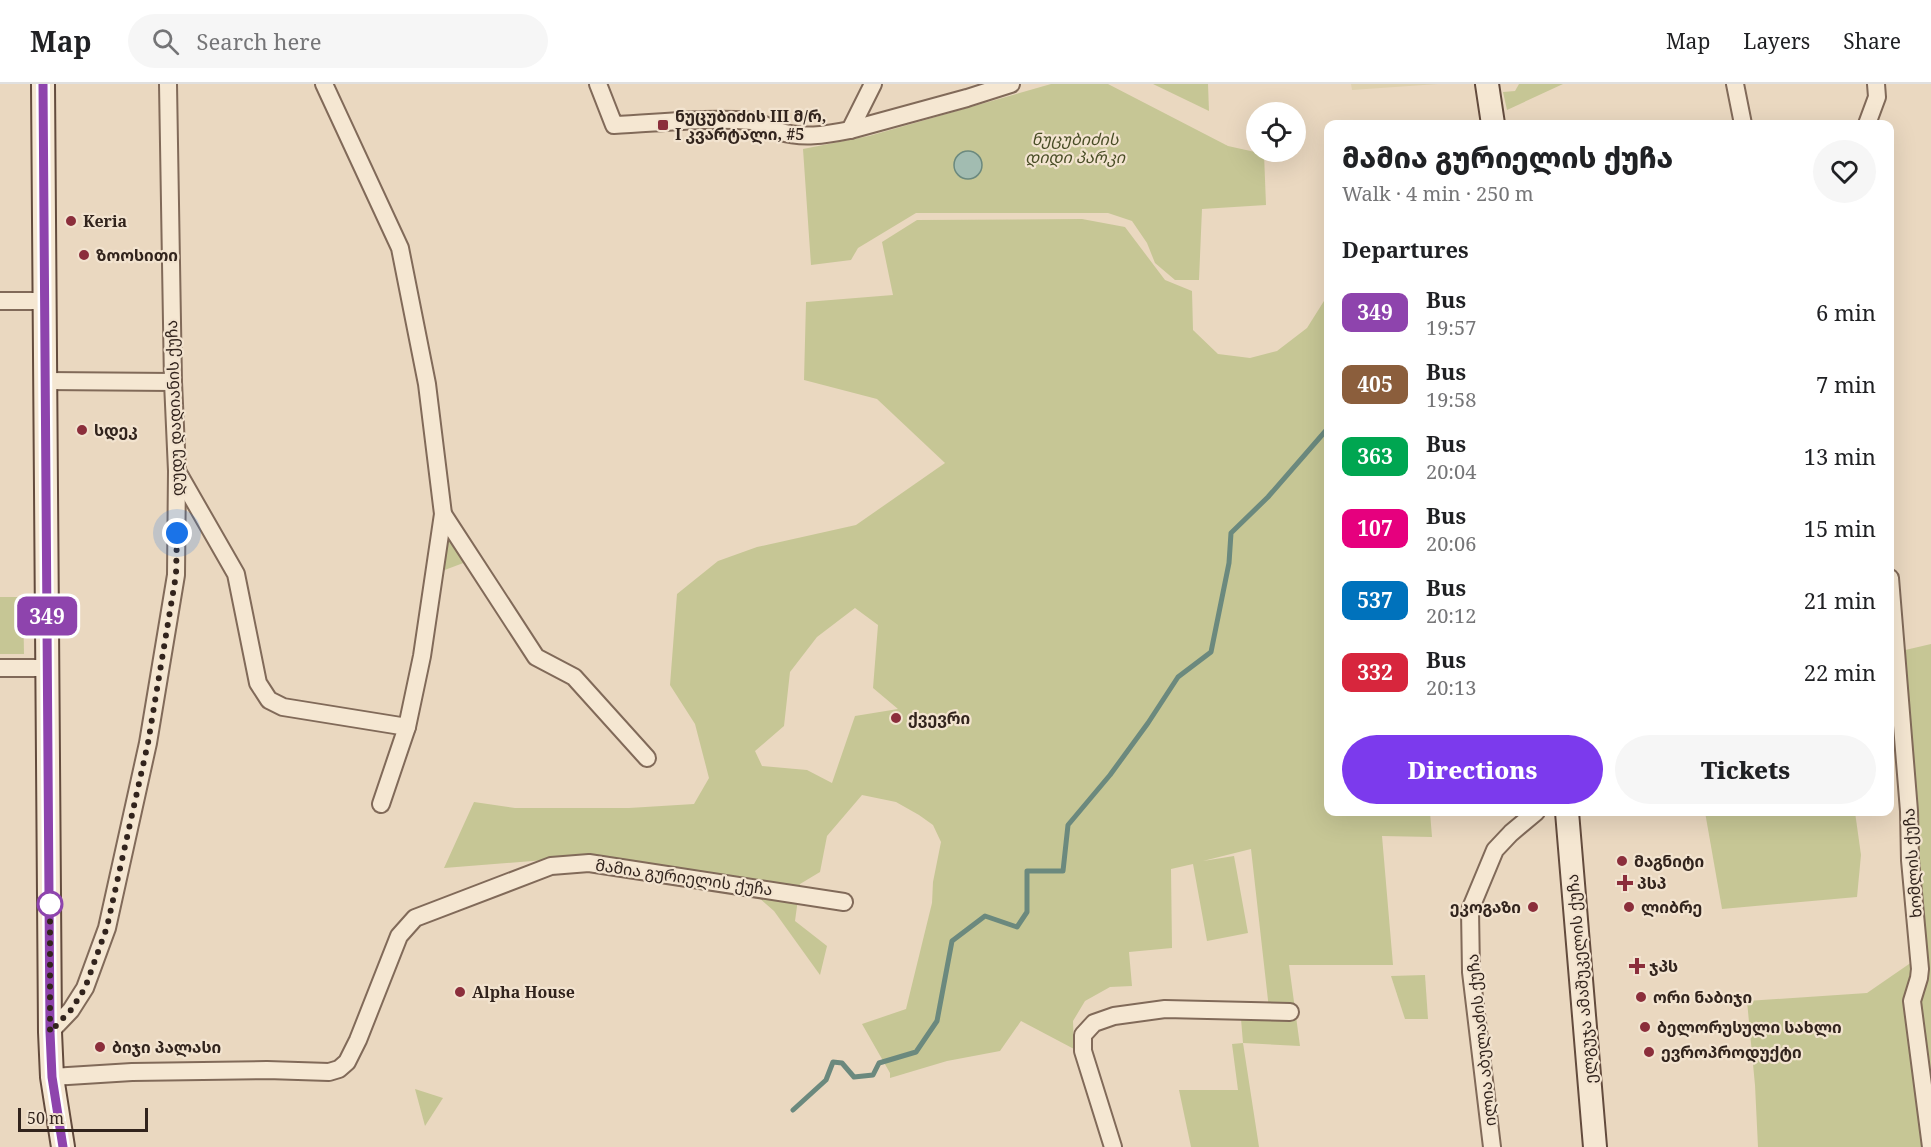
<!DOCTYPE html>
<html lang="en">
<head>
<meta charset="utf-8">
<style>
  :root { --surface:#fff; --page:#f6f6f6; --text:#202124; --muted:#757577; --line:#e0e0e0; --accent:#7c3aed }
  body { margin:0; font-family:"Noto Serif","Noto Sans Georgian",serif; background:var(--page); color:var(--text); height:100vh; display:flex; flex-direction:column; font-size:22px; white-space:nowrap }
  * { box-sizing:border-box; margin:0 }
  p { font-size:20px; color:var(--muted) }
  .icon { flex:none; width:33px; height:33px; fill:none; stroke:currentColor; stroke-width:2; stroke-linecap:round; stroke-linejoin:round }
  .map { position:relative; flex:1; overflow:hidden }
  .details { position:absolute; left:1324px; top:36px; width:570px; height:696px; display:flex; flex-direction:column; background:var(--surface); border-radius:12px; box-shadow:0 6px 24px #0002 }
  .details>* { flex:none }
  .badge { padding:0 12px; border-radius:9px; font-size:21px; line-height:39px }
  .controls { position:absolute; left:1246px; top:18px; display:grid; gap:12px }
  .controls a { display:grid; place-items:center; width:60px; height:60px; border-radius:50%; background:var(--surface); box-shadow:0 6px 24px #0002; font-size:30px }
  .scale { position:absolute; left:18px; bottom:15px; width:130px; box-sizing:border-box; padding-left:6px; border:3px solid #32241d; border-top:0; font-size:16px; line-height:21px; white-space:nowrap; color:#32241d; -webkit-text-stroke:4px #f2e3cf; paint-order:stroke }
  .you { position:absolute; width:30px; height:30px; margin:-15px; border:4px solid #fff; border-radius:50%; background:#1a73e8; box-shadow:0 0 0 9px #1a73e833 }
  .map>.badge { position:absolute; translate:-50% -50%; box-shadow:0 0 0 3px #fff }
  h2 { padding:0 18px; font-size:22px; line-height:54px }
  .round { display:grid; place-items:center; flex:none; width:63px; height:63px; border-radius:32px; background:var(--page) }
  .summary { display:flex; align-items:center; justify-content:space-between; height:102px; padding:0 18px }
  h1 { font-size:28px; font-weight:800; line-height:45px }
  .cta { display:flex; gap:12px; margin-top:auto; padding:12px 18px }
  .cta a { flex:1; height:69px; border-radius:36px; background:var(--accent); color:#fff; font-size:24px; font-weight:800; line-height:69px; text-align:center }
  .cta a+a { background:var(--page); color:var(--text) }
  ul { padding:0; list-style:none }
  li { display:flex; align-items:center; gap:18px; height:72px; padding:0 18px }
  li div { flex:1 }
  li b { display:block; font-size:22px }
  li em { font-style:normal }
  li .badge { min-width:66px; font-weight:700; text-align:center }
  header { display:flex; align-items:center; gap:36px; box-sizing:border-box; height:84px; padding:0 30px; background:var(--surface); border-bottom:2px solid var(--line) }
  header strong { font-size:28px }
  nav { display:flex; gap:33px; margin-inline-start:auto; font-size:21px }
  .search { width:420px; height:54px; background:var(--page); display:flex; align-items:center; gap:15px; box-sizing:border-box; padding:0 21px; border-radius:33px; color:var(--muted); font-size:22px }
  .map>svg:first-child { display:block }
</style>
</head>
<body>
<header>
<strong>Map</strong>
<div class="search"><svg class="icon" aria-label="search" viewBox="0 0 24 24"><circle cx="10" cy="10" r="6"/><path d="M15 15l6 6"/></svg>Search here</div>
<nav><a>Map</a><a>Layers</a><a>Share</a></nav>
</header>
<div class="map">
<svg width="1931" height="1063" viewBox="0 0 1931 1063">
  <rect width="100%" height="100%" fill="#ead8c0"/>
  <path fill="#dfd1ae" d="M1351 0H1438L1352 6Z"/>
  <g fill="#c6c695" fill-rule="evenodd">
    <path d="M1051 0H1108L1228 62 1264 70 1266 121 1202 125 1199 196H1175L1155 179 1147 159 1132 137 1108 129H916L858 164 851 176 811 181 803 65 869 52Z"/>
    <path d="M1153 0H1208L1209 27Z"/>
    <path d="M1519 0H1563L1507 26 1503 8 1515 7Z"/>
    <path d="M1082 135 1125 143 1165 196 1192 207 1193 246 1218 270 1250 274 1277 267 1307 244 1329 209V728H1430L1432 753 1382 752 1393 881H1289L1300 962 1243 959 1259 1063H1191L1179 1006H1238L1232 960 1243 959 1241 935 1270 934 1251 765 1203 777 1234 772 1248 849 1207 857 1193 780 1171 785 1172 864 1129 868 1132 902 1110 903 1085 917 1073 937 1074 965 1021 937 1000 967 947 977 890 994V989L862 940 906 925 932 819 933 798 941 758 933 741 919 731 896 718 862 711 827 752 820 788 800 800 795 837 827 862 820 891 774 827 757 812 557 775 444 784 474 718 515 724H629L694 720 709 694 695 640 670 601 677 510 718 477 757 463 856 441 945 379 877 315 804 296 806 218 893 211 882 158 917 136ZM855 524 878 541 873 604 898 625 855 632 832 699 807 686 762 682 755 667 784 642 790 588 817 553Z"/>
    <path d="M451 452 466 478 442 487 445 453Z"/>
    <path d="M0 513H23L24 570H0Z"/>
    <path d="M1931 560V1063H1758L1755 1001 1747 917 1867 909 1925 869 1901 567Z"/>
    <path d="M1705 728H1855L1861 771 1857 813 1722 825Z"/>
    <path d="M1425 891 1428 935H1405L1391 892Z"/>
    <path d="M415 1005 443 1014 425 1042Z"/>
  </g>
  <circle fill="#a2bcb1" stroke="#6b897e" stroke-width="1.5" cx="968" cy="81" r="14"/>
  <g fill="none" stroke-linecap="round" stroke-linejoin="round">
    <path stroke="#6b897e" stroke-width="5" d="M793 1026 826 996 833 978 842 979 854 993 873 991 879 979 916 968 937 937 952 857 985 832 1017 843 1027 828V787H1063L1068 741 1110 691 1148 639 1178 593 1211 568 1229 479 1231 449 1268 413 1329 343"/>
    <g stroke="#816a59" stroke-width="20">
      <g id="minor">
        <path d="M598 0 614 41C660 39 707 33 752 37 761 38 769 44 778 47 802 55 825 51 850 46L873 0"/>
        <path d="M1735 0 1743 40"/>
        <path d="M1867 40 1877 13 1876 0"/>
        <path d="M850 46 967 14 1011 0"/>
        <path d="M0 217H45"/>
        <path d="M45 297 173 298"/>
        <path d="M177 387 236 490 258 599 269 616 283 623 407 643 422 572 443 430 427 300 400 164 324 0"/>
        <path d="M443 430 536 573 574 593 647 674"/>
        <path d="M1890 494 1909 727 1910 776 1920 885 1919 894 1912 917 1931 1063"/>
        <path d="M0 584H48"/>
        <path d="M381 720 407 643"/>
        <path d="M50 948 71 926 85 904 107 844 148 659 176 491 177 387 173 298 168 0"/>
        <path d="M52 993 132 988 267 986 329 988 339 985 347 978 358 956 399 852 415 834 551 782 589 779 844 818"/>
        <path d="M1113 1063 1083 967V951L1094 939 1114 932 1165 925 1290 928"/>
        <path d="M1492 1063 1471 888 1470 826 1495 766 1511 749 1536 728"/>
      </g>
    </g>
    <g stroke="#634b3d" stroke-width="26">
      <g id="secondary">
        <path d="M43 0 50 948 52 993 63 1063"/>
        <path d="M1487 0 1493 40"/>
        <path d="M1567 728 1595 1063"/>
      </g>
    </g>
    <use href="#minor" stroke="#f5e7d2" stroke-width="16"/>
    <use href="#secondary" stroke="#f5e7d2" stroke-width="22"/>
  </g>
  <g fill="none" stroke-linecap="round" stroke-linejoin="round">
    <g stroke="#fff" stroke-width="14">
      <path id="line" d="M43 0 50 948 52 993 63 1063"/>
    </g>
    <use href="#line" stroke="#8e44ad" stroke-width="9"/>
    <path stroke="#32241d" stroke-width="6" stroke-dasharray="0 10.8" d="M50 820V818V948L71 926 85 904 107 843 148 659 176 491 177 449"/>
  </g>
  <g fill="#8b2e3b" stroke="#f2e3cf" stroke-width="2">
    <rect x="657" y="35" width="12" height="12" rx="3"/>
    <circle cx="71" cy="137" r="6"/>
    <circle cx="84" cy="171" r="6"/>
    <circle cx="82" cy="346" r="6"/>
    <circle cx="896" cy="634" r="6"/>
    <circle cx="1622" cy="777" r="6"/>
    <path d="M1622 790h6v6h6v6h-6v6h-6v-6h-6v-6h6z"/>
    <circle cx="1533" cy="823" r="6"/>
    <circle cx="1629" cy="823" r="6"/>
    <path d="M1634 873h6v6h6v6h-6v6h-6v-6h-6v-6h6z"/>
    <circle cx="460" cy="908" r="6"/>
    <circle cx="1641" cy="913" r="6"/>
    <circle cx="1645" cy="943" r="6"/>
    <circle cx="100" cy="963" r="6"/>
    <circle cx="1649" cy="968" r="6"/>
  </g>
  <circle fill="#fff" stroke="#8e44ad" stroke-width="3" cx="50" cy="820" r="12"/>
  <g text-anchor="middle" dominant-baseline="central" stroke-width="4.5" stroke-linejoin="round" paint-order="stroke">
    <g font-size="16" font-weight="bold" fill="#32241d" stroke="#f2e3cf" text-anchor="start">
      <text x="675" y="32">ნუცუბიძის III მ/რ,<tspan x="675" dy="18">I კვარტალი, #5</tspan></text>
      <text x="83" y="137">Keria</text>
      <text x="96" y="171">ზოოსითი</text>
      <text x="94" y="346">სდეკ</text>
      <text x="908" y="634">ქვევრი</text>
      <text x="1634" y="777">მაგნიტი</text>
      <text x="1637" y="799">პსპ</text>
      <text x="1521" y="823" text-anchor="end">ეკოგაზი</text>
      <text x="1641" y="823">ლიბრე</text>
      <text x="1649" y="882">ჯპს</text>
      <text x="472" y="908">Alpha House</text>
      <text x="1653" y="913">ორი ნაბიჯი</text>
      <text x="1657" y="943">ბელორუსული სახლი</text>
      <text x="112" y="963">ბიჯი პალასი</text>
      <text x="1661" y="968">ევროპროდუქტი</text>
    </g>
    <g font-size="16" font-style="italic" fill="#484d25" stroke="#f2e3cf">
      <text x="1075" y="55">ნუცუბიძის<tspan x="1075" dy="18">დიდი პარკი</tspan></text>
    </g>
    <g font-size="16" fill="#32241d" stroke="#f2e3cf">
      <text transform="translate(174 324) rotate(-92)">დუდუ დადიანის ქუჩა</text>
      <text transform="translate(1912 779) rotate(-94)">ხომლის ქუჩა</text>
      <text transform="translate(684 793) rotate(8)">მამია გურიელის ქუჩა</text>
      <text transform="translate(1581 895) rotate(-95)">ელგუჯა ამაშუკელის ქუჩა</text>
      <text transform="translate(1481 956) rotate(-96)">ილია აბულაძის ქუჩა</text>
    </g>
  </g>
</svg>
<div class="controls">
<a><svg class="icon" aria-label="locate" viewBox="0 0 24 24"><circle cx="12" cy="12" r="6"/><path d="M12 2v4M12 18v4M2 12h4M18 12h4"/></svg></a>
</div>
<div class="scale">50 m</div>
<div class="you" style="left:177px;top:449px"></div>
<b class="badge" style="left:47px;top:532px;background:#8e44ad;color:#fff">349</b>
<section class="details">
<div class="summary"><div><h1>მამია გურიელის ქუჩა</h1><p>Walk · 4 min · 250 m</p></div><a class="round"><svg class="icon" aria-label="heart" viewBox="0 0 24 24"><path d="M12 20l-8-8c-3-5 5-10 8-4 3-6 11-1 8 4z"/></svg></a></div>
<h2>Departures</h2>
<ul>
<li><span class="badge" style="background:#8e44ad;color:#fff">349</span><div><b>Bus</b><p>19:57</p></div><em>6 min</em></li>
<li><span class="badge" style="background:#8b5e3c;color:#fff">405</span><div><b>Bus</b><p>19:58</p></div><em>7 min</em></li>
<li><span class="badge" style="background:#00a651;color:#fff">363</span><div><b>Bus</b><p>20:04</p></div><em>13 min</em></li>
<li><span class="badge" style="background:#e6007e;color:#fff">107</span><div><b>Bus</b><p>20:06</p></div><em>15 min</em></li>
<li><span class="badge" style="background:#0072bc;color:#fff">537</span><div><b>Bus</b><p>20:12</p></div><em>21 min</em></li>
<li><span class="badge" style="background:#d7263d;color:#fff">332</span><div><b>Bus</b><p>20:13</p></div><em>22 min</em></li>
</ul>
<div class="cta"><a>Directions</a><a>Tickets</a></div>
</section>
</div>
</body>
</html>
